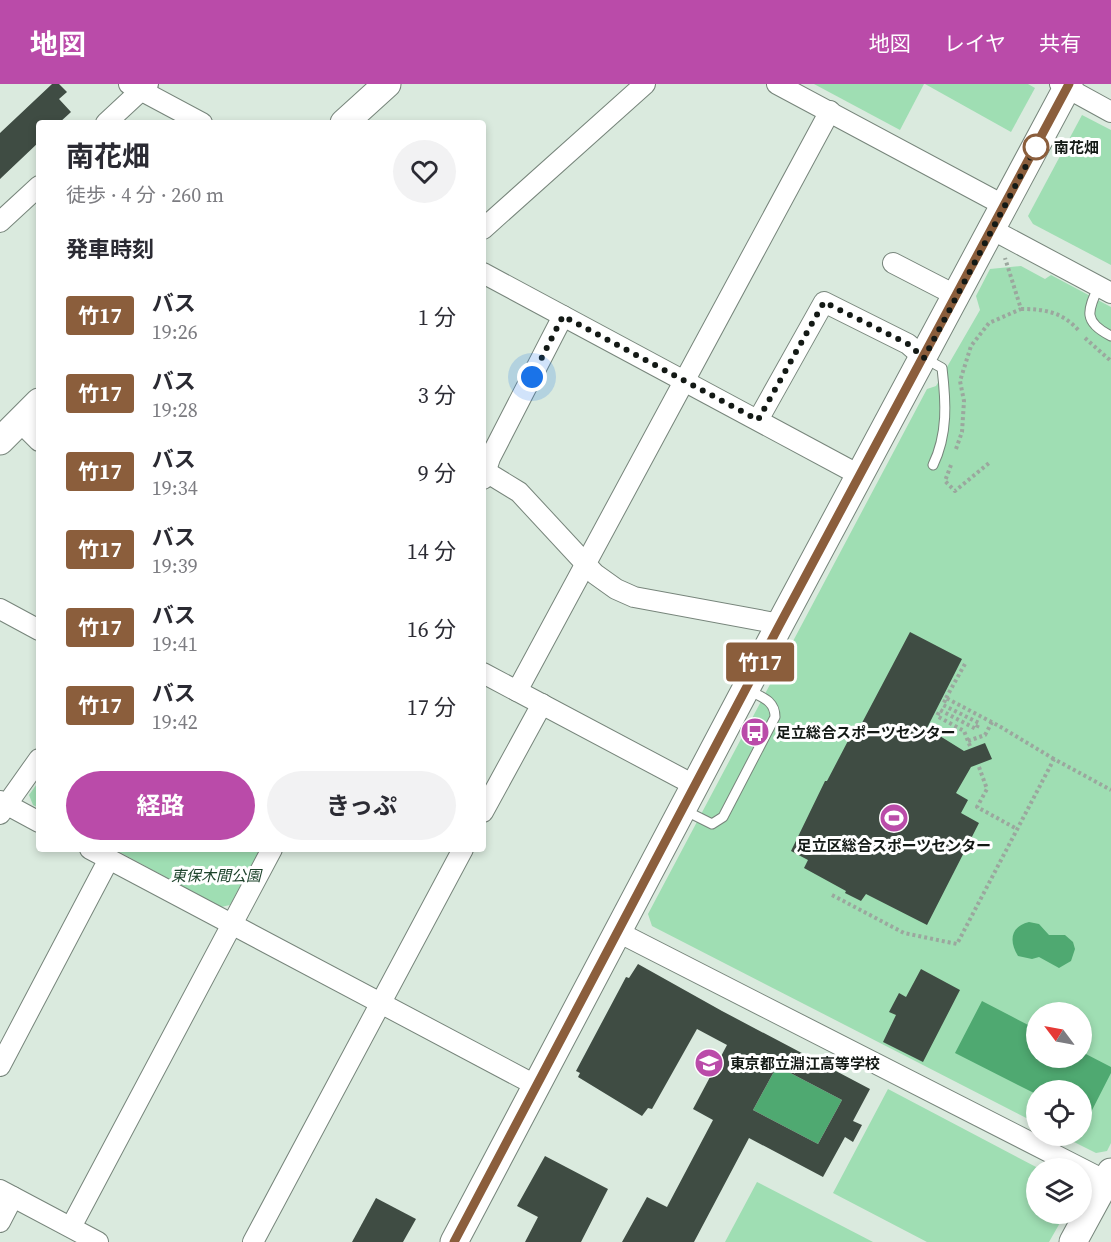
<!DOCTYPE html>
<html lang="ja">
<head>
<meta charset="utf-8">
<style>
  :root { --surface:#fff; --page:#f2f2f3; --text:#2b2b33; --muted:#7c7c81; --accent:#ba4ba9 }
  body { margin:0; font-family:"Source Serif 4","Noto Sans JP",serif; background:var(--page); color:var(--text); height:100vh; display:flex; flex-direction:column; font-size:22px; white-space:nowrap }
  * { box-sizing:border-box; margin:0 }
  p { font-size:20px; color:var(--muted) }
  .icon { flex:none; width:33px; height:33px; fill:none; stroke:currentColor; stroke-width:2; stroke-linecap:round; stroke-linejoin:round }
  .map { position:relative; flex:1; overflow:hidden }
  .panel { position:absolute; left:36px; top:36px; width:450px; height:732px; display:flex; flex-direction:column; background:var(--surface); border-radius:6px; box-shadow:0 3px 9px #0003 }
  .panel>* { flex:none }
  .badge { padding:0 12px; border-radius:4px; font-size:21px; line-height:39px }
  .needle { width:39px; rotate:302deg }
  .fabs { position:absolute; left:1026px; top:918px; display:grid; gap:12px }
  .fabs a { display:grid; place-items:center; width:66px; height:66px; border-radius:50%; background:var(--surface); box-shadow:0 3px 9px #0003; font-size:30px }
  .you { position:absolute; width:30px; height:30px; margin:-15px; border:4px solid #fff; border-radius:50%; background:#1a73e8; box-shadow:0 0 0 9px #1a73e833 }
  .map>.badge { position:absolute; translate:-50% -50%; box-shadow:0 0 0 3px #fff }
  h2 { padding:0 30px; font-size:22px; line-height:54px }
  .round { display:grid; place-items:center; flex:none; width:63px; height:63px; border-radius:32px; background:var(--page) }
  .summary { display:flex; align-items:center; justify-content:space-between; height:102px; padding:0 30px }
  h1 { font-size:28px; font-weight:700; line-height:45px }
  .primary-button { display:flex; gap:12px; margin-top:auto; padding:12px 30px }
  .primary-button a { flex:1; height:69px; border-radius:36px; background:var(--accent); color:#fff; font-size:24px; font-weight:700; line-height:69px; text-align:center }
  .primary-button a+a { background:var(--page); color:var(--text) }
  ul { padding:0; list-style:none }
  li { display:flex; align-items:center; gap:18px; height:78px; padding:0 30px }
  li div { flex:1 }
  li b { display:block; font-size:22px }
  li em { font-style:normal }
  li .badge { min-width:66px; font-weight:700; text-align:center }
  header { display:flex; align-items:center; gap:36px; box-sizing:border-box; height:84px; padding:0 30px; background:var(--accent); color:#fff }
  header strong { font-size:28px }
  nav { display:flex; gap:33px; margin-inline-start:auto; font-size:21px }
  .map>svg:first-child { display:block }
</style>
</head>
<body>
<header>
<strong>地図</strong>
<nav><a>地図</a><a>レイヤ</a><a>共有</a></nav>
</header>
<div class="map">
<svg width="1111" height="1158" viewBox="0 0 1111 1158">
  <rect width="100%" height="100%" fill="#daeade"/>
  <g fill="#9fdeb3" fill-rule="evenodd">
    <path d="M814 0H924L900 46Z"/>
    <path d="M925 0H1028L1035 4 1011 48Z"/>
    <path d="M1082 31 1111 46V181L1033 140 1028 132Z"/>
    <path d="M1021 182 1045 195 1051 191 1111 223V1059L1107 1067 1096 1069 1062 1052H1082V1006H1036V1039L652 842 648 830 927 305 936 302 980 226 976 212 990 185ZM1036 928H1082V974H1036Z"/>
    <path d="M39 697V724L33 721 29 711Z"/>
    <path d="M114 765H261L230 821 221 823Z"/>
    <path d="M888 1005 1038 1084H1036V1130H1065L1049 1158H927L833 1109Z"/>
    <path d="M757 1098 873 1158H725Z"/>
  </g>
  <g fill="#4fa971">
    <path d="M1029 838 1039 840 1049 851H1065L1073 858 1075 865 1071 877 1059 884 1039 873 1032 875 1018 872C1009 857 1010 843 1029 838Z"/>
    <path d="M982 917 1036 945V974H1082V968L1111 983V989L1087 1036 1082 1033V1006H1036V1010L955 969Z"/>
    <path d="M777 982 842 1016 818 1060 753 1026Z"/>
  </g>
  <g fill="#3f4c43" fill-rule="evenodd">
    <path d="M52 0H59L67 8 59 15 71 28 59 39H39V58L0 95V49Z"/>
    <path d="M910 548 962 575 927 644 964 667 985 659 992 675 971 683 956 709 968 716 961 729 979 739 927 841 866 810 861 817 845 809 846 807 804 784 808 776 791 767 825 697H827L850 653 854 654Z"/>
    <path d="M638 880 722 927 870 1005 853 1037 862 1041 853 1058 845 1053 823 1093 749 1054 694 1158H622L647 1113 667 1123 713 1036 693 1025 727 961 697 945 652 1025 648 1024 642 1032 578 993 580 989 576 987 626 893 629 894ZM777 982 842 1016 818 1060 753 1026Z"/>
    <path d="M921 885 960 906 923 978 883 958 896 931 889 928 899 909 906 913Z"/>
    <path d="M545 1072 608 1105 581 1158H525L538 1133 517 1122Z"/>
    <path d="M376 1114 416 1135 403 1158H352Z"/>
  </g>
  <g fill="none" stroke-linecap="round" stroke-linejoin="round">
    <g stroke="#77857b" stroke-width="11">
      <g id="lane">
        <path d="M1099 202C1087 227 1083 238 1111 252"/>
        <path d="M926 275 942 284C946 318 948 350 933 381"/>
        <path d="M684 726 712 740 723 733 775 633C775 616 761 613 748 606"/>
      </g>
    </g>
    <g stroke="#77857b" stroke-width="22">
      <g id="street">
        <path d="M129 0 202 39"/>
        <path d="M777 0 1005 122"/>
        <path d="M1060 0 1111 28"/>
        <path d="M106 39 148 0"/>
        <path d="M0 138 39 102"/>
        <path d="M483 145 645 0"/>
        <path d="M993 146 1111 209"/>
        <path d="M893 179 957 212"/>
        <path d="M483 189 861 392"/>
        <path d="M758 336 824 218 908 260 924 274"/>
        <path d="M20 338 39 357"/>
        <path d="M483 386 519 408 595 490 616 505 634 513 780 540"/>
        <path d="M483 395 490 374 563 232"/>
        <path d="M0 525 39 546"/>
        <path d="M483 589 694 701"/>
        <path d="M517 607 830 27"/>
        <path d="M0 717 39 738"/>
        <path d="M483 728 542 620"/>
        <path d="M0 730 39 675"/>
        <path d="M90 765 537 1002"/>
        <path d="M618 848 1106 1097"/>
        <path d="M0 982 109 775"/>
        <path d="M0 1106 98 1158"/>
        <path d="M0 1138 13 1113"/>
        <path d="M71 1143 272 765"/>
        <path d="M253 1158 463 765"/>
      </g>
    </g>
    <g stroke="#77857b" stroke-width="29">
      <g id="secondary">
        <path d="M344 39 387 0"/>
        <path d="M0 357 39 318"/>
        <path d="M454 1158 780 540 1069 0"/>
        <path d="M1073 1158 1111 1088"/>
      </g>
    </g>
    <g stroke="#9ba79e" stroke-width="4" stroke-dasharray="3 3" stroke-linecap="butt">
      <path d="M1021 225C1045 225 1063 228 1080 248"/>
      <path d="M1085 254 1111 277"/>
      <path d="M956 365 962 348 964 317 960 297 971 262 989 239 1021 225 1005 174"/>
      <path d="M951 381 945 397 955 407 989 379"/>
      <path d="M946 614 966 578"/>
      <path d="M968 657 985 651 992 638"/>
      <path d="M970 662 964 647 937 632 940 626 976 645 979 639 943 621 946 614 999 642 1054 675"/>
      <path d="M979 683 987 705 977 723 1017 745"/>
      <path d="M832 811 904 849 957 860 1054 675 1111 706"/>
    </g>
    <use href="#lane" stroke="#fff" stroke-width="9"/>
    <use href="#street" stroke="#fff" stroke-width="20"/>
    <use href="#secondary" stroke="#fff" stroke-width="27"/>
  </g>
  <g fill="none" stroke-linecap="round" stroke-linejoin="round">
    <g stroke="#fff" stroke-width="14">
      <path id="line" d="M454 1158 780 540 1069 0"/>
    </g>
    <use href="#line" stroke="#8b5e3c" stroke-width="9"/>
    <path stroke="#131915" stroke-width="6" stroke-dasharray="0 10.8" d="M532 293 563 232 758 336 824 218 908 260 924 274 1036 63"/>
  </g>
  <defs>
    <g id="bus-disc" transform="scale(1.5)"><circle r="9.5" fill="#ba4ba9" stroke="#fff"/><path d="M-5-6H5V4H4V6H2V4H-2V6H-4V4H-5ZM-3.5-4V0h7V-4ZM-3.5 1.2v1.5H-2V1.2ZM2 1.2v1.5H3.5V1.2Z" fill="#fff"/></g>
    <g id="stadium-disc" transform="scale(1.5)"><circle r="9.5" fill="#ba4ba9" stroke="#fff"/><path d="M0-5a6.5 5 0 1 0 0 10a6.5 5 0 1 0 0-10ZM-3.5-1.8h7v3.6h-7Z" fill="#fff"/></g>
    <g id="school-disc" transform="scale(1.5)"><circle r="9.5" fill="#ba4ba9" stroke="#fff"/><path d="M0-5L7-2L0 1L-7-2ZM-4 1L0 2.5L4 1V4Q0 6-4 4Z" fill="#fff"/></g>
  </defs>
  <g fill-rule="evenodd">
    <use href="#bus-disc" x="755" y="648"/>
    <use href="#stadium-disc" x="894" y="734"/>
    <use href="#school-disc" x="709" y="979"/>
  </g>
  <circle fill="#fff" stroke="#8b5e3c" stroke-width="3" cx="1036" cy="63" r="12"/>
  <g text-anchor="middle" dominant-baseline="central" stroke-width="6" stroke-linejoin="round" paint-order="stroke">
    <g font-size="15" font-weight="bold" fill="#131915" stroke="#fff" text-anchor="start">
      <text x="1054" y="63">南花畑</text>
    </g>
    <g font-size="15" font-weight="bold" fill="#131915" stroke="#fff" text-anchor="start">
      <text x="776" y="648">足立総合スポーツセンター</text>
      <text x="894" y="761" text-anchor="middle">足立区総合スポーツセンター</text>
      <text x="730" y="979">東京都立淵江高等学校</text>
    </g>
    <g font-size="15" font-style="italic" fill="#1d432b" stroke="#fff">
      <text x="216" y="791">東保木間公園</text>
    </g>
  </g>
</svg>
<div class="fabs">
<a><svg class="needle" viewBox="-14 -14 28 28"><path d="M0-13l5 13h-10z" fill="#e53935"/><path d="M0 13l5-13h-10z" fill="#7c7c81"/></svg></a>
<a><svg class="icon" aria-label="locate" viewBox="0 0 24 24"><circle cx="12" cy="12" r="6"/><path d="M12 2v4M12 18v4M2 12h4M18 12h4"/></svg></a>
<a><svg class="icon" aria-label="layers" viewBox="0 0 24 24"><path d="M12 4l9 5-9 5-9-5zM3 14l9 5 9-5"/></svg></a>
</div>
<div class="you" style="left:532px;top:293px"></div>
<b class="badge" style="left:760px;top:578px;background:#8b5e3c;color:#fff">竹17</b>
<section class="panel">
<div class="summary"><div><h1>南花畑</h1><p>徒歩 · 4 分 · 260 m</p></div><a class="round"><svg class="icon" aria-label="heart" viewBox="0 0 24 24"><path d="M12 20l-8-8c-3-5 5-10 8-4 3-6 11-1 8 4z"/></svg></a></div>
<h2>発車時刻</h2>
<ul>
<li><span class="badge" style="background:#8b5e3c;color:#fff">竹17</span><div><b>バス</b><p>19:26</p></div><em>1 分</em></li>
<li><span class="badge" style="background:#8b5e3c;color:#fff">竹17</span><div><b>バス</b><p>19:28</p></div><em>3 分</em></li>
<li><span class="badge" style="background:#8b5e3c;color:#fff">竹17</span><div><b>バス</b><p>19:34</p></div><em>9 分</em></li>
<li><span class="badge" style="background:#8b5e3c;color:#fff">竹17</span><div><b>バス</b><p>19:39</p></div><em>14 分</em></li>
<li><span class="badge" style="background:#8b5e3c;color:#fff">竹17</span><div><b>バス</b><p>19:41</p></div><em>16 分</em></li>
<li><span class="badge" style="background:#8b5e3c;color:#fff">竹17</span><div><b>バス</b><p>19:42</p></div><em>17 分</em></li>
</ul>
<div class="primary-button"><a>経路</a><a>きっぷ</a></div>
</section>
</div>
</body>
</html>
